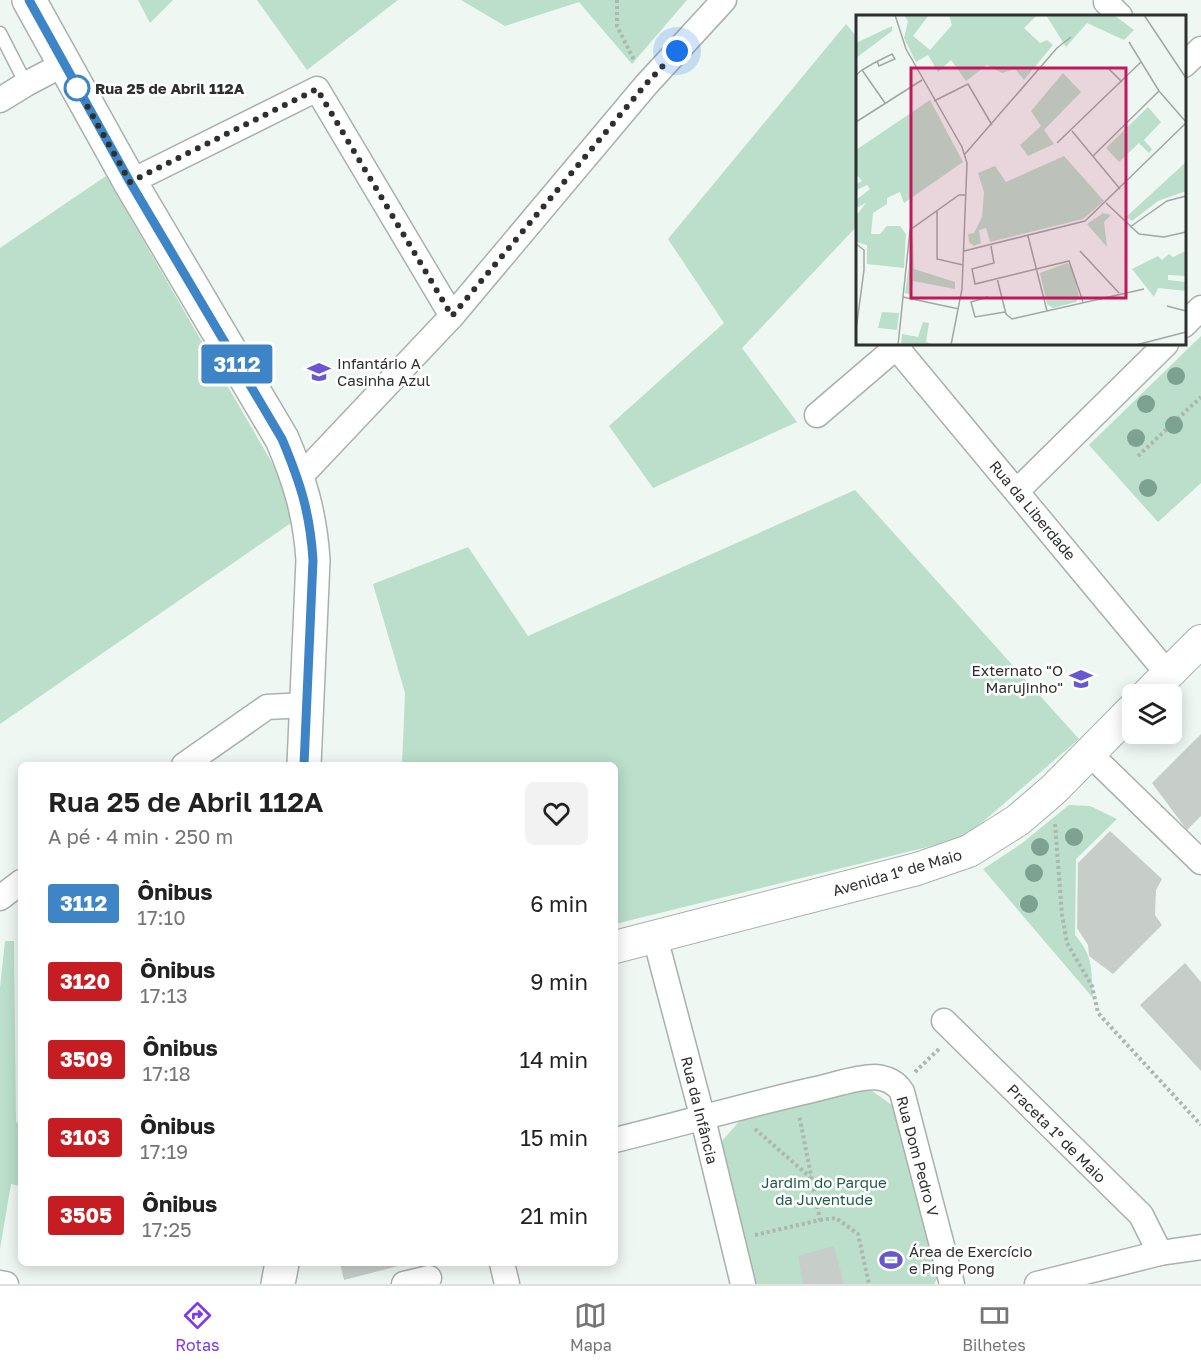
<!DOCTYPE html>
<html lang="pt">
<head>
<meta charset="utf-8">
<style>
  :root { --surface:#fff; --page:#f2f2f2; --text:#222; --muted:#767676; --line:#e0e0e0; --accent:#7c3aed }
  body { margin:0; font-family:"Golos Text",sans-serif; background:var(--page); color:var(--text); height:100vh; display:flex; flex-direction:column; font-size:22px; white-space:nowrap }
  * { box-sizing:border-box; margin:0 }
  p { font-size:20px; color:var(--muted) }
  .icon { flex:none; width:33px; height:33px; fill:none; stroke:currentColor; stroke-width:2; stroke-linecap:round; stroke-linejoin:round }
  .map { position:relative; flex:1; overflow:hidden }
  .sheet { position:absolute; left:18px; top:762px; width:600px; height:504px; display:flex; flex-direction:column; background:var(--surface); border-radius:9px; box-shadow:0 3px 15px #0003 }
  .sheet>* { flex:none }
  .badge { padding:0 12px; border-radius:4px; font-size:21px; line-height:39px }
  .controls { position:absolute; left:1122px; top:684px; display:grid; gap:12px }
  .controls a { display:grid; place-items:center; width:60px; height:60px; border-radius:9px; background:var(--surface); box-shadow:0 3px 15px #0003; font-size:30px }
  .you { position:absolute; width:30px; height:30px; margin:-15px; border:4px solid #fff; border-radius:50%; background:#1a73e8; box-shadow:0 0 0 9px #1a73e833 }
  .map>.badge { position:absolute; translate:-50% -50%; box-shadow:0 0 0 3px #fff }
  .round { display:grid; place-items:center; flex:none; width:63px; height:63px; border-radius:9px; background:var(--page) }
  .headline { display:flex; align-items:center; justify-content:space-between; height:102px; padding:0 30px }
  h1 { font-size:28px; font-weight:600; line-height:45px }
  ul { padding:0; list-style:none }
  li { display:flex; align-items:center; gap:18px; height:78px; padding:0 30px }
  li div { flex:1 }
  li b { display:block; font-size:22px }
  li em { font-style:normal }
  li .badge { min-width:66px; font-weight:700; text-align:center }
  .tab-bar { display:flex; justify-content:space-around; align-items:center; height:84px; border-top:2px solid var(--line); background:var(--surface); font-size:16px; color:var(--muted) }
  .tab-bar a { display:grid; justify-items:center; gap:3px }
  .tab-bar .current { color:var(--accent) }
  .map>svg:first-child { display:block }
</style>
</head>
<body>
<div class="map">
<svg width="1201" height="1284" viewBox="0 0 1201 1284">
  <rect width="100%" height="100%" fill="#eff7f2"/>
  <g fill="#bbdfcb">
    <path d="M138 0H173L150 23Z"/>
    <path d="M257 0H398L307 70Z"/>
    <path d="M461 0H687L632 64 579 2 505 26Z"/>
    <path d="M846 24 857 37V226L742 348 797 422 653 488 609 426 724 323 668 239Z"/>
    <path d="M106 176 286 487 291 523 0 724V248Z"/>
    <path d="M1201 336V483L1158 522 1089 445Z"/>
    <path d="M855 490 1079 739 978 826 960 839 615 924V765H402L405 693 373 584 468 547 528 636Z"/>
    <path d="M1069 805 1090 806 1117 819 1076 859 1075 935C1094 957 1091 970 1093 998L983 869 1021 844Z"/>
    <path d="M5 941H14L16 1122 21 1124V1186L11 1184 0 1249V988Z"/>
    <path d="M868 1088 896 1108 939 1276 934 1284H753L721 1142 744 1116Z"/>
  </g>
  <g fill="#c7ceca">
    <path d="M1201 734V816L1187 830 1152 783Z"/>
    <path d="M1110 831 1162 879 1156 890 1155 915 1162 925 1113 974 1089 956 1088 945 1077 928 1078 863Z"/>
    <path d="M1185 963 1201 982V1071L1140 1005Z"/>
    <path d="M834 1246 844 1284H803L798 1256Z"/>
    <path d="M340 1263H405L406 1264 344 1280Z"/>
  </g>
  <g fill="none" stroke-linecap="round" stroke-linejoin="round">
    <g stroke="#a9b1ad" stroke-width="15">
      <path id="service" d="M0 33 26 84"/>
    </g>
    <g stroke="#a9b1ad" stroke-width="27">
      <g id="minor">
        <path d="M1106 2 1120 16"/>
        <path d="M1184 65 1201 49"/>
        <path d="M0 100 26 84 64 64"/>
        <path d="M130 182 317 89 452 316"/>
        <path d="M1184 325 1201 308"/>
        <path d="M896 347 1168 674"/>
        <path d="M817 415 900 344"/>
        <path d="M299 478 452 316 646 85 724 0"/>
        <path d="M1017 491 1166 344"/>
        <path d="M1090 754 1201 862"/>
        <path d="M184 765 267 707 306 705"/>
        <path d="M0 898 21 882"/>
        <path d="M655 937 703 1119 743 1284"/>
        <path d="M944 1021 1141 1215 1160 1253"/>
        <path d="M615 1140C681 1124 746 1105 812 1090 832 1086 855 1077 875 1077 887 1078 896 1082 902 1092L952 1284"/>
        <path d="M502 1263 507 1284"/>
        <path d="M0 1283 6 1284"/>
        <path d="M404 1284 429 1278"/>
        <path d="M1037 1284 1160 1253 1201 1247"/>
      </g>
    </g>
    <g stroke="#a9b1ad" stroke-width="34">
      <g id="tertiary">
        <path d="M1148 694 1201 641"/>
        <path d="M615 947 917 869 969 851 1018 820 1053 790 1132 710"/>
      </g>
    </g>
    <g stroke="#a9b1ad" stroke-width="36">
      <g id="secondary">
        <path d="M29 0 130 182 282 439C300 481 310 514 313 560L304 765"/>
        <path d="M278 1284 282 1263"/>
      </g>
    </g>
    <g stroke="#afb5b1" stroke-width="4" stroke-dasharray="3 3" stroke-linecap="butt">
      <path d="M617 0V26L635 62"/>
      <path d="M1138 456 1201 397"/>
      <path d="M1055 824 1062 915 1067 943 1092 986 1098 1013 1201 1125"/>
      <path d="M915 1072 940 1048"/>
      <path d="M755 1129 810 1177"/>
      <path d="M820 1220 836 1218 858 1234 869 1284"/>
      <path d="M755 1235 820 1220 799 1115"/>
    </g>
    <use href="#service" stroke="#fff" stroke-width="12"/>
    <use href="#minor" stroke="#fff" stroke-width="24"/>
    <use href="#tertiary" stroke="#fff" stroke-width="32"/>
    <use href="#secondary" stroke="#fff" stroke-width="33"/>
  </g>
  <g fill="#7da291">
    <circle cx="1176" cy="376" r="9"/>
    <circle cx="1146" cy="404" r="9"/>
    <circle cx="1174" cy="425" r="9"/>
    <circle cx="1136" cy="438" r="9"/>
    <circle cx="1148" cy="488" r="9"/>
    <circle cx="1074" cy="837" r="9"/>
    <circle cx="1040" cy="847" r="9"/>
    <circle cx="1034" cy="873" r="9"/>
    <circle cx="1029" cy="904" r="9"/>
  </g>
  <g fill="none" stroke-linecap="round" stroke-linejoin="round">
    <g stroke="#fff" stroke-width="14">
      <path id="line" d="M29 0 130 182 282 439C300 482 310 512 313 560L304 765"/>
    </g>
    <use href="#line" stroke="#3d85c6" stroke-width="9"/>
    <path stroke="#2d302e" stroke-width="6" stroke-dasharray="0 10.8" d="M77 88 130 182 317 89 452 316 646 84 677 51"/>
  </g>
  <defs>
    <g id="school-bare" transform="scale(1.8)"><path d="M0-5L7-2L0 1L-7-2ZM-4 1L0 2.5L4 1V4Q0 6-4 4Z" fill="#6857d0" stroke="#fff" stroke-width="2.5" paint-order="stroke"/></g>
    <g id="stadium-bare" transform="scale(1.8)"><path d="M0-5a6.5 5 0 1 0 0 10a6.5 5 0 1 0 0-10ZM-3.5-1.8h7v3.6h-7Z" fill="#6857d0" stroke="#fff" stroke-width="2.5" paint-order="stroke"/></g>
  </defs>
  <g fill-rule="evenodd">
    <use href="#school-bare" x="319" y="372"/>
    <use href="#school-bare" x="1081" y="679"/>
    <use href="#stadium-bare" x="891" y="1260"/>
  </g>
  <circle fill="#fff" stroke="#3d85c6" stroke-width="3" cx="77" cy="88" r="12"/>
  <g text-anchor="middle" dominant-baseline="central" stroke-width="5" stroke-linejoin="round" paint-order="stroke">
    <g font-size="15" font-weight="bold" fill="#2d302e" stroke="#fff" text-anchor="start">
      <text x="95" y="88">Rua 25 de Abril 112A</text>
    </g>
    <g font-size="15" fill="#2d302e" stroke="#fff" text-anchor="start">
      <text x="337" y="363">Infantário A<tspan x="337" dy="17">Casinha Azul</tspan></text>
      <text x="1063" y="670" text-anchor="end">Externato "O<tspan x="1063" dy="17">Marujinho"</tspan></text>
      <text x="909" y="1251">Área de Exercício<tspan x="909" dy="17">e Ping Pong</tspan></text>
    </g>
    <g font-size="15" fill="#2d302e" stroke="#fff">
      <text transform="translate(1033 510) rotate(50)">Rua da Liberdade</text>
      <text transform="translate(897 872) rotate(-16)">Avenida 1º de Maio</text>
      <text transform="translate(700 1110) rotate(76)">Rua da Infância</text>
      <text transform="translate(1057 1133) rotate(45)">Praceta 1º de Maio</text>
      <text transform="translate(918 1156) rotate(75)">Rua Dom Pedro V</text>
    </g>
    <g font-size="15" fill="#1f5d42" stroke="#fff">
      <text x="824" y="1182">Jardim do Parque<tspan x="824" dy="17">da Juventude</tspan></text>
    </g>
  </g>
  <g transform="translate(856 15)">
    <rect width="330" height="330" fill="#eff7f2"/>
    <path d="M48 0H73L57 21 74 35 96 10 93 0H181L168 13 184 28 191 25 197 30 168 65 159 54 146 58 131 50 110 66 95 45 82 57 72 40 60 47 48 23 52 6ZM190 0H258L278 15 268 25 231 8 210 32ZM36 11V16L0 43V28ZM207 58 225 77 188 115 198 129 172 141 164 130 185 111 175 96ZM74 85 107 147 48 188 44 177 31 183V189L17 198 15 219H24L31 211H44L50 219 48 253 11 249V230L0 227V201L10 188 0 193V185L14 174 11 170 0 175V169L6 166 0 159V135ZM292 92 305 107 288 125 296 134 293 138 283 128 263 147 250 133ZM208 141 248 186 227 204 134 227 130 213 123 215 125 228 118 231 113 227 112 219 118 218 126 202 128 177 122 158 139 151 150 167ZM330 147V176L302 186 276 206 270 202ZM247 198 255 200 248 207 251 232 231 209ZM57 222 58 254 99 267V274L57 266 55 280 49 278ZM330 236V261L312 260V265L330 267V276L302 273 298 282 276 254 302 241 306 245 313 239 317 242ZM211 248 216 252 223 282 220 287 197 293 191 289 184 258ZM26 297 43 298 41 315 22 313ZM67 307 73 308 70 327 79 330 45 329 46 319 62 322Z" fill="#bbdfcb"/>
    <path fill="none" stroke="#a1a7a4" stroke-width="1.5" d="M39 0 50 34 106 132 111 148 106 274 95 330M288 0 330 63M273 27 303 76 330 107M253 54 266 67M6 55 29 88M0 60 6 55 18 48 36 39 39 44 23 51 21 46M78 86 112 69 136 110M0 107 66 65M216 116 264 174M201 128 285 47M109 139 201 33 215 22M237 141 303 76M250 188 283 219 308 222 330 217M81 196V244L107 250M274 212 311 186 330 181M172 221 191 296M0 229 8 235V255L0 315M135 231 138 248 116 254 119 269 213 246 227 287M108 236 229 206 330 108M224 236 263 278M141 263 150 299 156 304 288 274M47 282 103 294M132 282 115 287 119 302 149 297M311 291 330 296M42 330 54 215 103 180H110M280 330 330 317"/>
    <path fill="#c2185b" fill-opacity="0.15" stroke="#c2185b" stroke-width="3" d="M55 53H270V283H55Z"/>
    <rect width="330" height="330" fill="none" stroke="#2d302e" stroke-width="3"/>
  </g>
</svg>
<div class="controls">
<a><svg class="icon" aria-label="layers" viewBox="0 0 24 24"><path d="M12 4l9 5-9 5-9-5zM3 14l9 5 9-5"/></svg></a>
</div>
<div class="you" style="left:677px;top:51px"></div>
<b class="badge" style="left:237px;top:364px;background:#3d85c6;color:#fff">3112</b>
<section class="sheet">
<div class="headline"><div><h1>Rua 25 de Abril 112A</h1><p>A pé · 4 min · 250 m</p></div><a class="round"><svg class="icon" aria-label="heart" viewBox="0 0 24 24"><path d="M12 20l-8-8c-3-5 5-10 8-4 3-6 11-1 8 4z"/></svg></a></div>
<ul>
<li><span class="badge" style="background:#3d85c6;color:#fff">3112</span><div><b>Ônibus</b><p>17:10</p></div><em>6 min</em></li>
<li><span class="badge" style="background:#c61d23;color:#fff">3120</span><div><b>Ônibus</b><p>17:13</p></div><em>9 min</em></li>
<li><span class="badge" style="background:#c61d23;color:#fff">3509</span><div><b>Ônibus</b><p>17:18</p></div><em>14 min</em></li>
<li><span class="badge" style="background:#c61d23;color:#fff">3103</span><div><b>Ônibus</b><p>17:19</p></div><em>15 min</em></li>
<li><span class="badge" style="background:#c61d23;color:#fff">3505</span><div><b>Ônibus</b><p>17:25</p></div><em>21 min</em></li>
</ul>
</section>
</div>
<nav class="tab-bar">
<a class="current"><svg class="icon" aria-label="directions" viewBox="0 0 24 24"><path d="M12 3l9 9-9 9-9-9zM9 14v-3h6M13 9l2 2-2 2"/></svg>Rotas</a>
<a><svg class="icon" aria-label="map" viewBox="0 0 24 24"><path d="M3 6l6-2 6 2 6-2v14l-6 2-6-2-6 2zM9 4v14M15 6v14"/></svg>Mapa</a>
<a><svg class="icon" aria-label="tickets" viewBox="0 0 24 24"><path d="M3 7h18v10H3zM15 7v10"/></svg>Bilhetes</a>
</nav>
</body>
</html>
